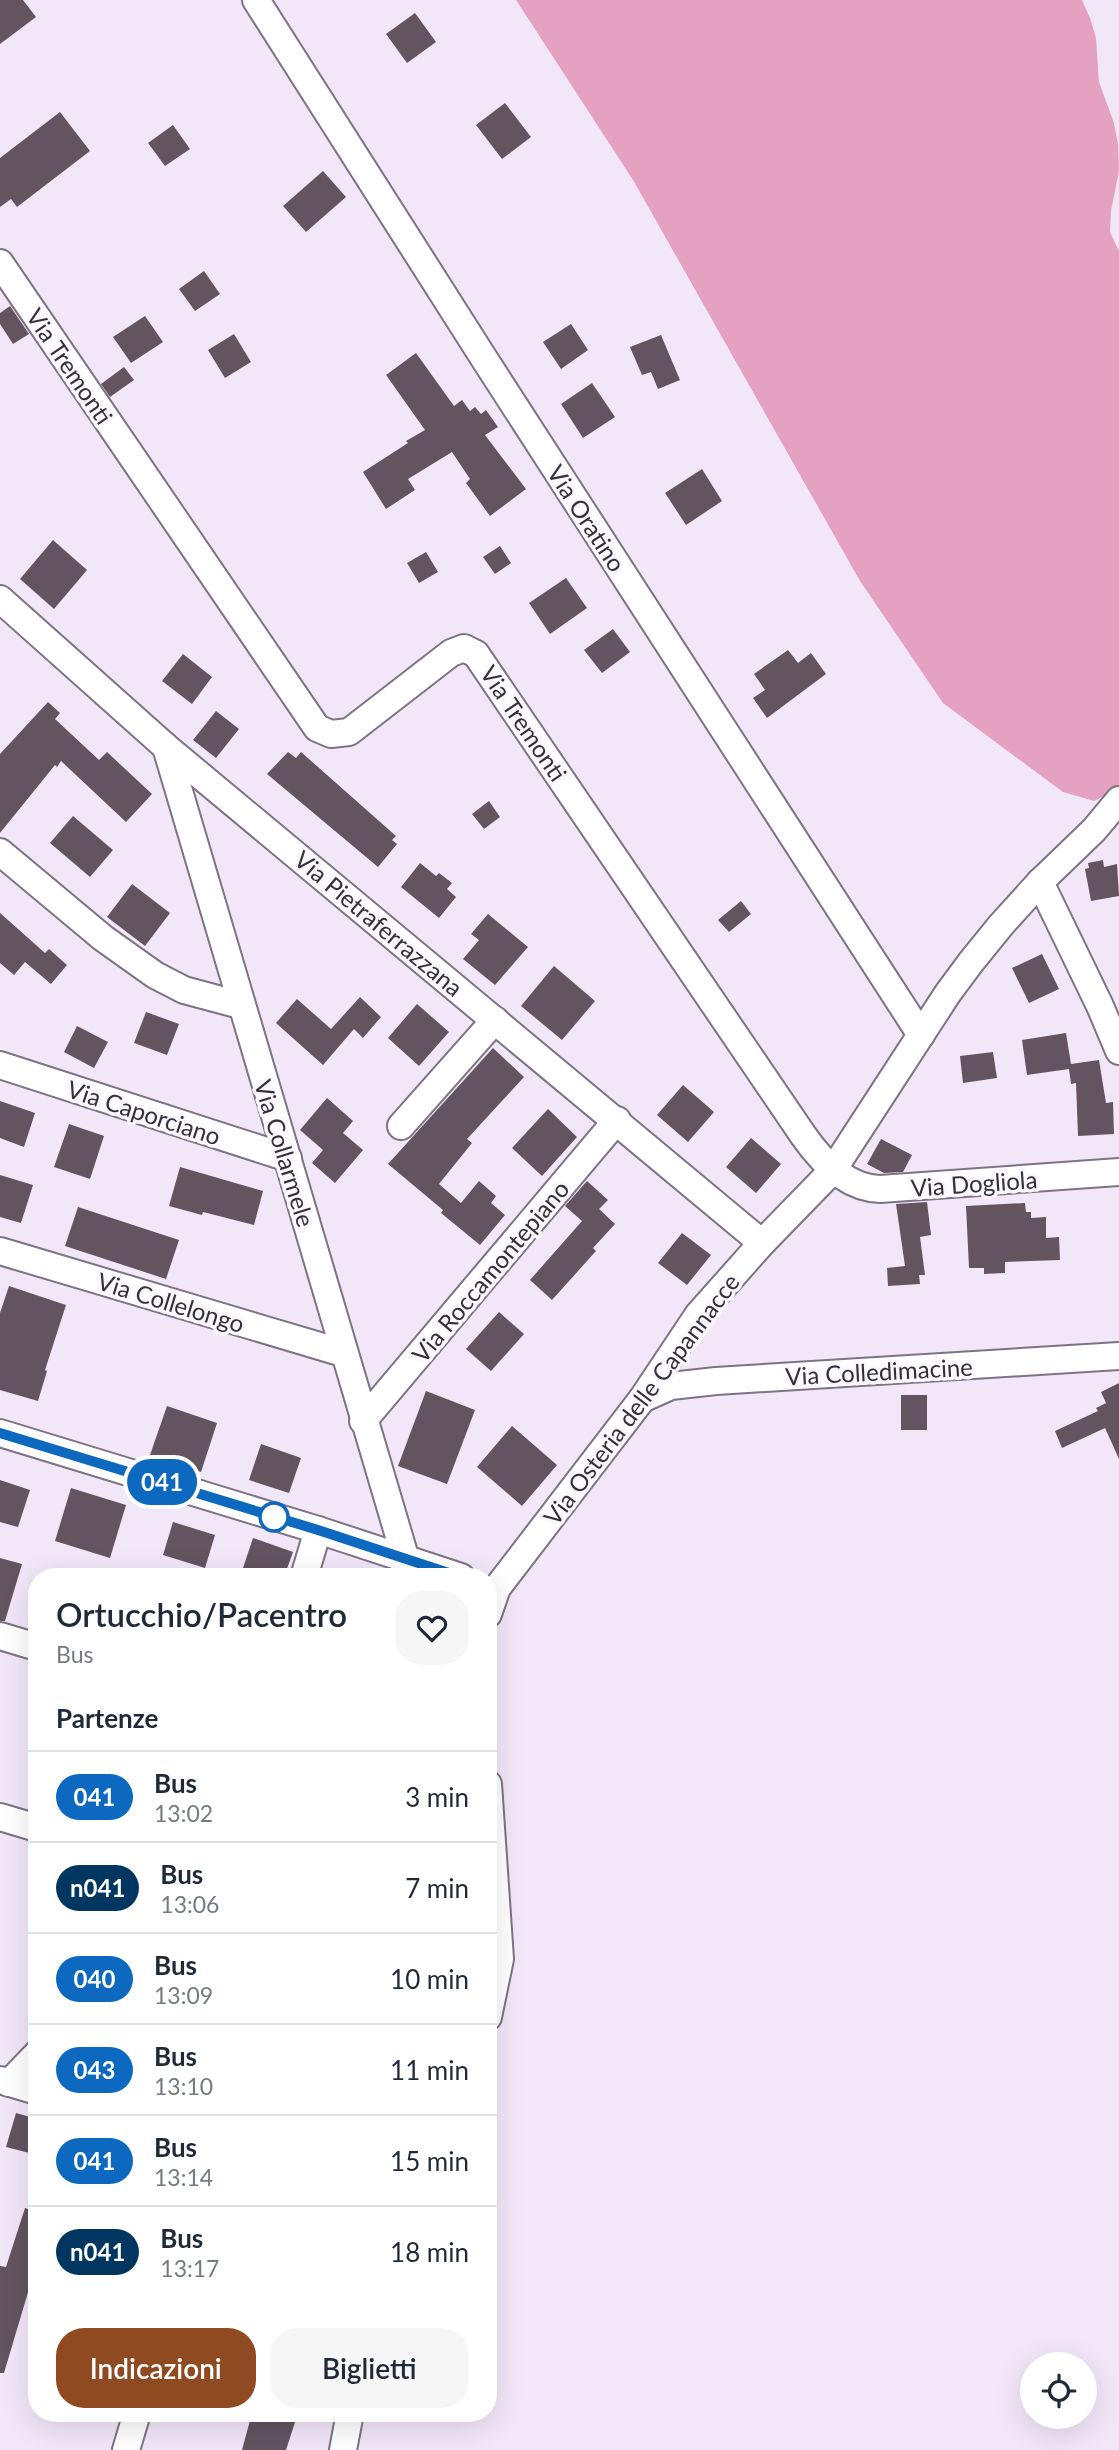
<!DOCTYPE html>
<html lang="it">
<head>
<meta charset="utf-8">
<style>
  :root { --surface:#fff; --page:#f6f6f7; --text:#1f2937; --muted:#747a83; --line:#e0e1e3; --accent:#904a21 }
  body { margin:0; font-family:Lato,sans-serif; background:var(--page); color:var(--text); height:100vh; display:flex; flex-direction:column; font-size:26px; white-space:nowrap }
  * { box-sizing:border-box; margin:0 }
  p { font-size:23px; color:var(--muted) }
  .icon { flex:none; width:38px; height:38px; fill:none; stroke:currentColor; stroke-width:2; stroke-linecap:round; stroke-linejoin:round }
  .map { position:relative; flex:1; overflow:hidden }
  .drawer { position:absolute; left:28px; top:1568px; width:469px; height:854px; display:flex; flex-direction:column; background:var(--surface); border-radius:28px; box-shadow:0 7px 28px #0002 }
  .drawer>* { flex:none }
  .badge { padding:0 14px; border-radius:23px; font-size:24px; line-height:46px }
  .fabs { position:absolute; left:1020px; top:2352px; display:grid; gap:14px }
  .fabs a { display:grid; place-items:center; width:77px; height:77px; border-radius:50%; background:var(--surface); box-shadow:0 7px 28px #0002; font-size:35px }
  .map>.badge { position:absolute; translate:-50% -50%; box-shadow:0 0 0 4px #fff }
  h2 { padding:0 28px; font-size:26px; line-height:63px }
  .round { display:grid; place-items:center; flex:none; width:74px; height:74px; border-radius:28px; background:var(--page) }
  .overview { display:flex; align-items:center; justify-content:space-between; height:119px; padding:0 28px }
  h1 { font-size:33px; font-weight:600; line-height:52px }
  .action { display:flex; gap:14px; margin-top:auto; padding:14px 28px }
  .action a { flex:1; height:80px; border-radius:28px; background:var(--accent); color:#fff; font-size:28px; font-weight:600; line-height:80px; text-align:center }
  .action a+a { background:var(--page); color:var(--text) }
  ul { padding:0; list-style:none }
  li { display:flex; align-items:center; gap:21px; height:91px; padding:0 28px; border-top:2px solid var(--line) }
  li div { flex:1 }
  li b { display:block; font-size:26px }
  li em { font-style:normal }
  li .badge { min-width:77px; font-weight:700; text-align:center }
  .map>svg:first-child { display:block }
</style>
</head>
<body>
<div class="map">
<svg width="1119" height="2450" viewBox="0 0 1119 2450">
  <rect width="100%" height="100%" fill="#f2e7f9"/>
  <path fill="#e5a2c0" d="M516 0H1082L1090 18 1096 38 1099 82 1114 123 1118 144 1119 171 1111 211 1110 232 1119 251V789L1094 801 1063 792 943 703 860 581 633 180Z"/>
  <g fill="#635460">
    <path d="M0 0H23L36 17 0 44Z"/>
    <path d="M415 13 436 42 407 63 386 34Z"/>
    <path d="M505 103 531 137 502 159 476 125Z"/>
    <path d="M60 112 90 151 17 207 11 199 0 207V158Z"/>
    <path d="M173 125 190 149 165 166 148 143Z"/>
    <path d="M323 171 346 197 306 232 283 206Z"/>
    <path d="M204 271 220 294 195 311 179 289Z"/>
    <path d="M10 306 29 334 13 344 0 324V313Z"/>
    <path d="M145 316 163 342 131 363 113 337Z"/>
    <path d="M571 324 588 350 561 369 543 342Z"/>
    <path d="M234 334 251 362 225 378 208 350Z"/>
    <path d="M661 335 680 380 658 389 651 372 642 375 630 347Z"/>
    <path d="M416 353 454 406 462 400 470 411 475 407 481 414 486 410 498 427 485 435 526 489 490 516 466 483 470 479 452 452 408 479 415 490 386 509 363 472 408 443 406 441 425 430 386 375Z"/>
    <path d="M124 367 134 380 110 397 101 384Z"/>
    <path d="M592 383 615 417 583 438 561 404Z"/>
    <path d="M702 469 722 501 686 525 665 493Z"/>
    <path d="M53 540 87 570 54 609 20 579Z"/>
    <path d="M500 546 511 563 495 574 483 557Z"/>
    <path d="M426 552 438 572 419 583 407 563Z"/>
    <path d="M566 578 587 608 550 634 529 603Z"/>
    <path d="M613 629 630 652 602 673 584 650Z"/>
    <path d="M788 650 798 663 811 653 826 674 767 718 753 698 765 690 754 674Z"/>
    <path d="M183 654 212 677 192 704 162 681Z"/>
    <path d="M48 702 60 713 55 719 99 760 107 752 152 794 126 822 61 761 57 767 55 765 0 833V754Z"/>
    <path d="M216 711 239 729 216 758 193 740Z"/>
    <path d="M288 752 296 758 301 752 396 836 392 840 397 844 378 867 267 774Z"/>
    <path d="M489 801 500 817 484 829 472 814Z"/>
    <path d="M73 816 113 850 90 877 50 843Z"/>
    <path d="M1103 860 1104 867 1117 864 1119 896 1091 901 1085 869 1089 868 1088 863Z"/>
    <path d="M420 863 436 876 439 873 452 883 447 889 456 897 439 918 401 887Z"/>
    <path d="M132 884 170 913 145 946 107 917Z"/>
    <path d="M741 901 751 914 729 932 718 920Z"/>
    <path d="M0 913 45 953 49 949 67 965 51 984 25 962 14 975 0 963Z"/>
    <path d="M488 914 528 947 495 985 463 959 479 940 471 934Z"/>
    <path d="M1042 954 1059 989 1029 1003 1012 968Z"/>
    <path d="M554 966 595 1001 562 1040 521 1006Z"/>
    <path d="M360 997 381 1017 363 1038 354 1029 323 1065 276 1023 297 999 331 1029Z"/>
    <path d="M417 1004 449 1032 419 1066 388 1038Z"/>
    <path d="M146 1012 179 1024 167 1055 134 1043Z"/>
    <path d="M77 1026 108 1042 94 1068 64 1052Z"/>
    <path d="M1066 1033 1071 1064 1099 1060 1106 1103 1113 1102 1114 1134 1078 1136 1076 1083 1071 1084 1069 1069 1027 1075 1022 1040Z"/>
    <path d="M493 1048 524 1077 467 1139 472 1143 439 1184 461 1203 479 1181 496 1196 491 1203 505 1215 480 1245 441 1213 443 1210 388 1164Z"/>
    <path d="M993 1052 997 1078 963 1083 960 1056Z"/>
    <path d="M683 1085 714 1112 688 1142 657 1115Z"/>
    <path d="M327 1098 353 1121 343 1133 363 1150 335 1183 312 1163 323 1150 300 1130Z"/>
    <path d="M0 1101 35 1113 24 1147 0 1138Z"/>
    <path d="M548 1109 577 1137 542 1176 512 1148Z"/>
    <path d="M69 1124 104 1136 90 1179 54 1167Z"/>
    <path d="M751 1138 781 1164 756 1193 726 1167Z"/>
    <path d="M881 1139 912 1155 903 1172 884 1173 867 1164Z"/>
    <path d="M180 1167 263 1191 254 1225 203 1212 202 1215 169 1206Z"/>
    <path d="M0 1175 33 1185 21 1223 0 1217Z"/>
    <path d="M587 1181 608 1200 599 1209 615 1224 593 1248 596 1251 552 1300 530 1280 582 1221 565 1206Z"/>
    <path d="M927 1202 931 1235 920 1237 925 1275H919L920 1284 888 1286 887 1268 905 1266 896 1204Z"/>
    <path d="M1025 1203 1026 1212H1031V1218L1046 1217V1238L1059 1237 1060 1260 1005 1262V1273L984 1274V1268H969L966 1206Z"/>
    <path d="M78 1207 179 1240 166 1279 65 1246Z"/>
    <path d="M682 1233 711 1255 687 1285 658 1263Z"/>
    <path d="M9 1286 66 1305 45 1370 47 1371 38 1401 0 1390V1313Z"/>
    <path d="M499 1312 524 1334 491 1371 466 1349Z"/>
    <path d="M1119 1383V1459L1105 1428 1062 1448 1055 1431 1098 1411 1096 1408 1106 1403 1101 1392Z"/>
    <path d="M426 1391 475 1410 447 1484 398 1466Z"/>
    <rect x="901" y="1395" width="26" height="35"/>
    <path d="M167 1406 217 1423 201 1472 150 1455Z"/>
    <path d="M512 1426 557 1465 522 1506 477 1467Z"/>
    <path d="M261 1444 301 1458 289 1493 249 1480Z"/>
    <path d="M0 1480 30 1490 18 1527 0 1522Z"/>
    <path d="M71 1488 126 1505 110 1558 55 1541Z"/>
    <path d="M173 1522 215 1535 205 1568 163 1555Z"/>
    <path d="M253 1538 293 1552 284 1577H240Z"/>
    <path d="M0 1558 22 1564 5 1621H0Z"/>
    <path d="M16 2113 37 2119V2155L6 2147Z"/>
    <path d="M25 2208 37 2212V2262L4 2373H0V2266L6 2267Z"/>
    <path d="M252 2413H298L286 2450H242Z"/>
  </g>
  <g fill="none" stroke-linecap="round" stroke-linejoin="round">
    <g stroke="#7d7383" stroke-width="30">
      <g id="minor">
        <path d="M256 0 485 360 921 1035"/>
        <path d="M0 263 317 728 331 734 349 732 451 653 464 648 476 654 803 1135C821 1161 847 1188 880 1189L1119 1172"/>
        <path d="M0 599 166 747 762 1243"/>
        <path d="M166 747 411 1577"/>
        <path d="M0 852 103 938 155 975 184 990 240 1005"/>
        <path d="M1040 882 1100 1006 1119 1051"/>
        <path d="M0 1065 288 1158"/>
        <path d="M401 1126 495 1020"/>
        <path d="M0 1251 343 1353"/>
        <path d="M642 1399 671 1386 716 1381 1119 1356"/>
        <path d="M363 1421 617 1120"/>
        <path d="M0 1433 318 1530 461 1577"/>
        <path d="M304 1577 318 1530"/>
        <path d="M488 1614 497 1588 642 1399 698 1315 762 1243 833 1170 948 993 971 962 1001 925 1040 882 1094 830 1119 800"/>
        <path d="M0 1636 37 1647"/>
        <path d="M488 1784 500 1959 488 2017"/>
        <path d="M0 1817 37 1828"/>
        <path d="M0 2080 37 2091"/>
        <path d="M9 2083 37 2054"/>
        <path d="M126 2450 137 2413"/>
        <path d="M343 2450 350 2413"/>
      </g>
    </g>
    <use href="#minor" stroke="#fff" stroke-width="26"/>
  </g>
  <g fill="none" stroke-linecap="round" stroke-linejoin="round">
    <g stroke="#fff" stroke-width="16">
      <path id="line" d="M0 1433 318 1530 461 1577"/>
    </g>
    <use href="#line" stroke="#0c69bf" stroke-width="10"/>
  </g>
  <circle fill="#fff" stroke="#0c69bf" stroke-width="3.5" cx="274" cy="1517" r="14"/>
  <g text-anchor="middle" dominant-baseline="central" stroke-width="7" stroke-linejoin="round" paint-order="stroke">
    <g font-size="24" fill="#343037" stroke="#fcf7fe">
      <text transform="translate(70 366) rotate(56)">Via Tremonti</text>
      <text transform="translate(587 518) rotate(57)">Via Oratino</text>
      <text transform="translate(524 723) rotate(56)">Via Tremonti</text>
      <text transform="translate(379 923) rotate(40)">Via Pietraferrazzana</text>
      <text transform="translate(144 1112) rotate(18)">Via Caporciano</text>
      <text transform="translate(285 1153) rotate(73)">Via Collarmele</text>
      <text transform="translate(974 1183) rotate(-4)">Via Dogliola</text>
      <text transform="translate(490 1271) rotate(-50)">Via Roccamontepiano</text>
      <text transform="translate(171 1302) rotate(17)">Via Collelongo</text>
      <text transform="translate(879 1371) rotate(-3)">Via Colledimacine</text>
      <text transform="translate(641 1399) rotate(-53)">Via Osteria delle Capannacce</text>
    </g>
  </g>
</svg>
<div class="fabs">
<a><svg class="icon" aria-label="locate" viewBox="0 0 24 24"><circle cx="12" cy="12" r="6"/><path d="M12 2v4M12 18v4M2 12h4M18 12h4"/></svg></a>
</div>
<b class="badge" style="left:162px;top:1482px;background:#0c69bf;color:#fff">041</b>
<section class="drawer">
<div class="overview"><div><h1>Ortucchio/Pacentro</h1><p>Bus</p></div><a class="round"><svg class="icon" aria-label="heart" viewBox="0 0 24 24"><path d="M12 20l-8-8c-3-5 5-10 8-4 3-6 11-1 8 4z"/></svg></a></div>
<h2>Partenze</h2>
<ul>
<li><span class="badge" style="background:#0c69bf;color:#fff">041</span><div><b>Bus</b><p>13:02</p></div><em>3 min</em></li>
<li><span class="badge" style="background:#00365f;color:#fff">n041</span><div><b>Bus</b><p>13:06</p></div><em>7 min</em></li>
<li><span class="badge" style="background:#0c69bf;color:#fff">040</span><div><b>Bus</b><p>13:09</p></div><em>10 min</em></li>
<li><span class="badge" style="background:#0c69bf;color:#fff">043</span><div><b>Bus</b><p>13:10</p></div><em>11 min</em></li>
<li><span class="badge" style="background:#0c69bf;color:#fff">041</span><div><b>Bus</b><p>13:14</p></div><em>15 min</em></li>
<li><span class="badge" style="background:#00365f;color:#fff">n041</span><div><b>Bus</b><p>13:17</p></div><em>18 min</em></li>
</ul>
<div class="action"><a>Indicazioni</a><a>Biglietti</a></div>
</section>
</div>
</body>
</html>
